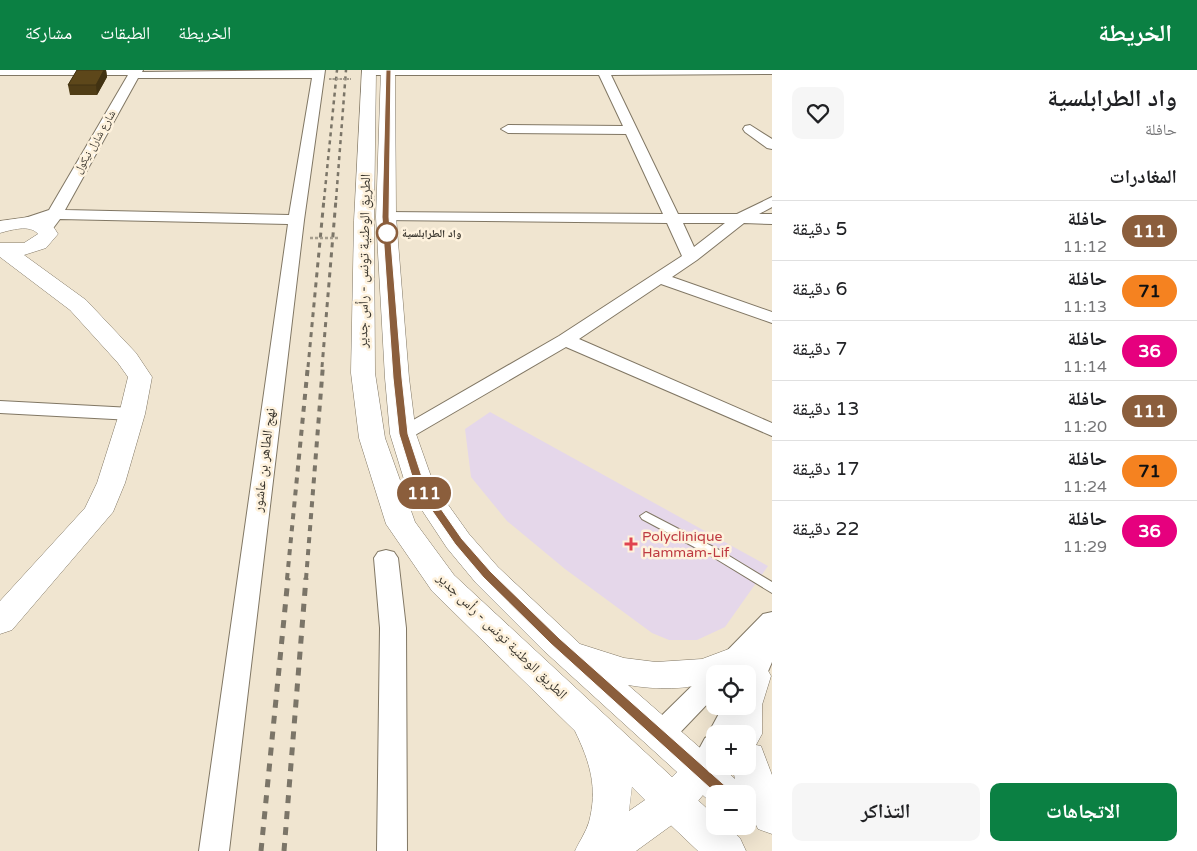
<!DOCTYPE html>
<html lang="ar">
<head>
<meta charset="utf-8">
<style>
  :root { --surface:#fff; --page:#f6f6f6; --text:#202124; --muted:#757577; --line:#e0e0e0; --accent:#0b8043 }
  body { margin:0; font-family:"Varela Round","Noto Naskh Arabic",sans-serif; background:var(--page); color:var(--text); direction:rtl; height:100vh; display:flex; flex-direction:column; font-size:19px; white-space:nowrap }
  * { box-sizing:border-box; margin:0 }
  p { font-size:16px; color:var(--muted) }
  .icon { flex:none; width:28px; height:28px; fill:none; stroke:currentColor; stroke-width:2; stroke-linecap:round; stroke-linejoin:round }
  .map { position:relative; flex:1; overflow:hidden; direction:ltr }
  .sheet { display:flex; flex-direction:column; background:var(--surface); width:425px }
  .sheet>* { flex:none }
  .badge { padding:0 10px; border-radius:16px; font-size:18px; line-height:32px }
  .tools { position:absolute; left:706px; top:595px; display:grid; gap:10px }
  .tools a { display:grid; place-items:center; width:50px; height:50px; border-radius:10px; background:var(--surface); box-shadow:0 5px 20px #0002; font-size:25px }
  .map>.badge { position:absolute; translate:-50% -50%; box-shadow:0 0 0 2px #fff }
  h2 { padding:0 20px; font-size:19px; line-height:45px }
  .round { display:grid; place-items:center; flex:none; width:52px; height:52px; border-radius:10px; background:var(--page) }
  .head { display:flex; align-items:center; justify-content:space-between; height:85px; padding:0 20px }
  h1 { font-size:24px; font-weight:800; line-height:38px }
  .primary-button { display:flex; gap:10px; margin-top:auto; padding:10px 20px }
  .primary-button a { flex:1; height:58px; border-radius:10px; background:var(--accent); color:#fff; font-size:20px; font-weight:800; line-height:58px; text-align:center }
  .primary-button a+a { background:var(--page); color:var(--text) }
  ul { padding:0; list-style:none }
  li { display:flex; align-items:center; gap:15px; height:60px; padding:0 20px; border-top:1px solid var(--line) }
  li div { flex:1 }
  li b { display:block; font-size:19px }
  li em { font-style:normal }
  li .badge { min-width:55px; font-weight:700; text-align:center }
  header { display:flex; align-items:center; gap:30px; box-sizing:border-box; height:70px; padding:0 25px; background:var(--accent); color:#fff }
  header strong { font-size:24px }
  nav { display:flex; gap:28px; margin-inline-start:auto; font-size:18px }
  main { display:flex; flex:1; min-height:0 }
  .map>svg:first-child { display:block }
</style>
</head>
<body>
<header>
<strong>الخريطة</strong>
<nav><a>الخريطة</a><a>الطبقات</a><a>مشاركة</a></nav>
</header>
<main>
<section class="sheet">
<div class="head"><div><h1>واد الطرابلسية</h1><p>حافلة</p></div><a class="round"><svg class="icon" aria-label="heart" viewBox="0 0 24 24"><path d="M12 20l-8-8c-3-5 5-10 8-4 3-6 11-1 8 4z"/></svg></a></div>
<h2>المغادرات</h2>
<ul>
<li><span class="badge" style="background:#8b5e3c;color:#fff">111</span><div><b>حافلة</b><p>11:12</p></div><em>5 دقيقة</em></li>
<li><span class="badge" style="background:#f58220;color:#111">71</span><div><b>حافلة</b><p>11:13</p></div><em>6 دقيقة</em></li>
<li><span class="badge" style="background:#e6007e;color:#fff">36</span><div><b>حافلة</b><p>11:14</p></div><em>7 دقيقة</em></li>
<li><span class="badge" style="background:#8b5e3c;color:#fff">111</span><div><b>حافلة</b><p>11:20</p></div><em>13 دقيقة</em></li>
<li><span class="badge" style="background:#f58220;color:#111">71</span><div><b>حافلة</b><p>11:24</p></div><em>17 دقيقة</em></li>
<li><span class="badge" style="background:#e6007e;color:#fff">36</span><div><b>حافلة</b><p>11:29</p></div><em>22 دقيقة</em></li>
</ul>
<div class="primary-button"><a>الاتجاهات</a><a>التذاكر</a></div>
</section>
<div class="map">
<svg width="772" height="781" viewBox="0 0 772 781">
  <rect width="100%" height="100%" fill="#f0e5d0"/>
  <path fill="#e5d7ea" d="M490 342 768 496 725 557 697 570H669L652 563 565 499 507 451 471 407 465 359Z"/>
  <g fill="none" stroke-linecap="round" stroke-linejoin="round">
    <g stroke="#817764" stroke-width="2">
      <path id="service" d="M646 442 721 481 772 512V523L713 487 642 449 640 446Z"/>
    </g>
    <g stroke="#817764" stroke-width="2">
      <g id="minor">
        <path d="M0 0H143L142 2 325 0 304 150 229 781H199L288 154 60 149 54 157H44L42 152 24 158 19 156 16 153 19 150 49 140 128 5H0ZM138 8H312L289 145 65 140Z"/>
        <path d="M365 0H772V4L611 5 678 144H737L772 127V137L759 144H772V154L744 153 697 190 672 207 772 242V253L661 214 579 269 772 353V366L566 277 410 368 403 370 396 368 393 364 396 360 559 266 682 186 667 153 381 150 378 147 381 144 386 142 663 144 626 64 508 63 501 59 508 55 623 56 599 5H369L365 4 363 2ZM683 153H725L694 177Z"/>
        <path d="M750 55 772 69V79L767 78 745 62 743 59 745 56Z"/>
        <path d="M0 331 132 338 139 340 142 344 139 348 132 350 0 343Z"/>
        <path d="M386 480 394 482 398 488 406 558 407 781H377L380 558 374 488 378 482Z"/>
        <path d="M772 542V592L758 625 748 628V604H741L744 596 737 604H715V626L670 673 660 676 650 673 646 665 650 657 706 602 710 600 714 594 763 544Z"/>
        <path d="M748 630 751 636 736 664H715V696H718L711 710 701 713 691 710 687 701 705 668 709 666 708 664 723 636H748Z"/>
      </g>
    </g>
    <g stroke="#817764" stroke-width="1">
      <path id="tertiary" d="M28 147 51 153 58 164 46 178 24 185 86 230 136 283 152 307 145 344 125 413 113 442 12 560 0 564V531L85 438 97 413 119 344 128 307 118 293 70 240 0 187V173H24L38 164C30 154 11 160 0 163V151Z"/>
    </g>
    <g stroke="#817764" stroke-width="1">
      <g id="primary">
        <path d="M754 593 766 597 771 606 762 635V664L756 675 761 676 772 705V764L758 759 748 738V724H715V736L688 712 682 701 688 690 701 685 714 690 715 696H721L735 709 732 696H748V664H726L727 636H748V604H738L742 597Z"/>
        <path d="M673 715 687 720 715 746V756H727L740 768 746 781H698L659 744 654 732 659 720Z"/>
      </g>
    </g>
    <g stroke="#817764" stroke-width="1">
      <path id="trunk" d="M362 0H376L374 151 375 303 385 368 415 452 454 505 672 707 677 702 543 580 476 513 447 478 406 416 390 364 385 308 376 147 381 0H395L396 147 409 308 416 364 434 415 469 464 498 497 580 574 624 588 656 592 702 589 734 577 746 581 751 590C743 605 731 604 715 604V611C687 620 657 620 628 615L714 690 715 696H717L720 701 714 712 687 744 636 781H575C579 772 586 762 589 752 598 718 590 692 575 661L432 521 386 454 359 368 351 303 354 151ZM632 717 645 730 629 741Z"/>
    </g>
    <use href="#service" fill="#fff" fill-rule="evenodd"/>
    <use href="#minor" fill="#fff" fill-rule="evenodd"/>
    <use href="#tertiary" fill="#fff" fill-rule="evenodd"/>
    <use href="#primary" fill="#fff" fill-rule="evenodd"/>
    <use href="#trunk" fill="#fff" fill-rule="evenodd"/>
    <g stroke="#7b7568" stroke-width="2.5" stroke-dasharray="4 4" stroke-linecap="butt">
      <path d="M324 130 337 0"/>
      <path d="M336 130 346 0"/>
    </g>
    <g stroke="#7b7568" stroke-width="3" stroke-dasharray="5 5" stroke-linecap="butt">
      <path d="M308 297 324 129"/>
      <path d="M322 297 336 129"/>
    </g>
    <g stroke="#7b7568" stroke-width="4" stroke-dasharray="6 6" stroke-linecap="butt">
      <path d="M287 509 308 295"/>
      <path d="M306 509 323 295"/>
    </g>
    <g stroke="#7b7568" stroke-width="5" stroke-dasharray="8 8" stroke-linecap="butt">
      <path d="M261 781 288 508"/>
      <path d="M284 781 306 508"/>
    </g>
    <path stroke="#a59d8d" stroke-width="2" stroke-dasharray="2.5 1" stroke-linecap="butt" d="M329 9H351"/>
    <path stroke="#a59d8d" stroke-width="2.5" stroke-dasharray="3 2" stroke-linecap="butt" d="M310 168H339"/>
  </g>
  <path fill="#503d16" d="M77 0H106L107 7 97 25H70L68 15Z"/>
  <path fill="#413212" d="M104 0H106L107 7 97 25 96 15Z"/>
  <path fill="#5d471a" stroke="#413212" d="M77 0H104L96 15H68Z"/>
  <path fill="#8b5e3c" stroke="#fff" d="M386 0H391L389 147 402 308 408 364 425 416 462 469 491 502 559 568 730 720 732 724 730 728 726 730 721 728 551 574 483 507 455 474 415 416 399 364 393 308 382 147Z"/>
  <circle fill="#fff" stroke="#8b5e3c" stroke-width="2.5" cx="387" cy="163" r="10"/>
  <path fill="#e0444e" stroke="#fef2dd" stroke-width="2" d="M628.5 466.5h5v5h5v5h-5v5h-5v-5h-5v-5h5z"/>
  <g text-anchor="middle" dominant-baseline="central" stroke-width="5" stroke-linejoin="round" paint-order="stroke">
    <g font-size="11" fill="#3a362e" stroke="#fef2dd">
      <text transform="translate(95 72) rotate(-60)">شارع شارل نيكول</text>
    </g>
    <g font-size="11" font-weight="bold" fill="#3a362e" stroke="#fef2dd" text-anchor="start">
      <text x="402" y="163">واد الطرابلسية</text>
    </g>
    <g font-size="14" fill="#3a362e" stroke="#fef2dd">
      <text transform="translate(364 191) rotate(-89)">الطريق الوطنية تونس - رأس جدير</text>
      <text transform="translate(264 390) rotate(-83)">نهج الطاهر بن عاشور</text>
      <text transform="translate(502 566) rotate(44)">الطريق الوطنية تونس - رأس جدير</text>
    </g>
    <g font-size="14" fill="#be3a42" stroke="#fef2dd" text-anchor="start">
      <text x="642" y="466">Polyclinique<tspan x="642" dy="16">Hammam-Lif</tspan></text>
    </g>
  </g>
</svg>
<div class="tools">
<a><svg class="icon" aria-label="locate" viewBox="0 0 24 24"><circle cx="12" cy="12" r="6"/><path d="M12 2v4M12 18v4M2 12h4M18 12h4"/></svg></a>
<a>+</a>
<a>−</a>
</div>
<b class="badge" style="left:424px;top:423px;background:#8b5e3c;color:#fff">111</b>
</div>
</main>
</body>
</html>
